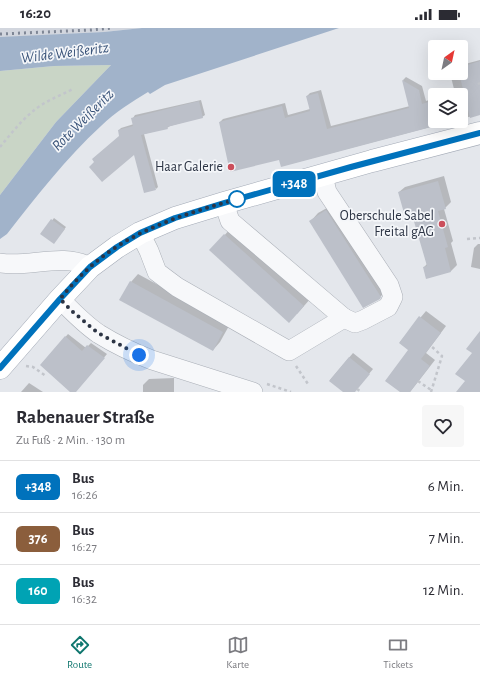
<!DOCTYPE html>
<html lang="de">
<head>
<meta charset="utf-8">
<style>
  :root { --surface:#fff; --page:#f7f7f7; --text:#2b2b33; --muted:#7c7c81; --line:#e1e1e2; --accent:#0f766e }
  body { margin:0; font-family:"Alegreya Sans",sans-serif; background:var(--page); color:var(--text); height:100vh; display:flex; flex-direction:column; font-size:15px; white-space:nowrap }
  * { box-sizing:border-box; margin:0 }
  p { font-size:13px; color:var(--muted) }
  .icon { flex:none; width:22px; height:22px; fill:none; stroke:currentColor; stroke-width:2; stroke-linecap:round; stroke-linejoin:round }
  .map { position:relative; height:364px; overflow:hidden }
  .drawer { display:flex; flex-direction:column; background:var(--surface); flex:1 }
  .drawer>* { flex:none }
  .badge { padding:0 8px; border-radius:6px; font-size:14px; line-height:26px }
  .needle { width:26px; rotate:33deg }
  .controls { position:absolute; left:428px; top:12px; display:grid; gap:8px }
  .controls a { display:grid; place-items:center; width:40px; height:40px; border-radius:4px; background:var(--surface); box-shadow:0 4px 16px #0002; font-size:20px }
  .you { position:absolute; width:20px; height:20px; margin:-10px; border:3px solid #fff; border-radius:50%; background:#1a73e8; box-shadow:0 0 0 6px #1a73e833 }
  .map>.badge { position:absolute; translate:-50% -50%; box-shadow:0 0 0 2px #fff }
  .round { display:grid; place-items:center; flex:none; width:42px; height:42px; border-radius:4px; background:var(--page) }
  .headline { display:flex; align-items:center; justify-content:space-between; height:68px; padding:0 16px }
  h1 { font-size:19px; font-weight:700; line-height:30px }
  ul { padding:0; list-style:none }
  li { display:flex; align-items:center; gap:12px; height:52px; padding:0 16px; border-top:1px solid var(--line) }
  li div { flex:1 }
  li b { display:block; font-size:15px }
  li em { font-style:normal }
  li .badge { min-width:44px; font-weight:700; text-align:center }
  .status { display:flex; justify-content:space-between; align-items:center; height:28px; padding:0 20px; background:var(--surface); direction:ltr }
  .status svg { height:11px; fill:currentColor }
  .menu { display:flex; justify-content:space-around; align-items:center; height:56px; border-top:1px solid var(--line); background:var(--surface); font-size:11px; color:var(--muted) }
  .menu a { display:grid; justify-items:center; gap:2px }
  .menu .selected { color:var(--accent) }
  .map>svg:first-child { display:block }
</style>
</head>
<body>
<div class="status"><b>16:20</b><svg viewBox="0 0 49 12"><path d="M0 12V9h3v3zM5 12V6h3v6zM10 12V3h3v9zM15 12V0h3v12zM26 1h20v11H26zM47 4h2v5h-2z"/></svg></div>
<div class="map">
<svg width="480" height="364" viewBox="0 0 480 364">
  <rect width="100%" height="100%" fill="#e4e7ec"/>
  <path fill="#d2d6de" d="M0 0H142L104 4 12 9H0Z"/>
  <path fill="#c9d5c6" d="M111 37 56 94 0 167V43L54 38Z"/>
  <path fill="#a1b3ca" d="M142 0H339L165 57 150 66 148 64C132 74 115 84 101 98 66 130 36 169 7 206L0 211V167L56 94 111 37 54 38 0 43V9L104 4Z"/>
  <g fill="#0003">
    <path d="M463 28 465 36 480 32V86L461 91V67H449L455 65 450 45H461V29Z"/>
    <path d="M406 49 422 58 426 73 435 70V93H453L282 138 280 131 220 94 223 91 285 75 288 87 310 81 307 68 310 65 321 62 331 98 410 78 403 52Z"/>
    <path d="M201 72 205 87 202 89 170 98 167 100 144 106 158 159 156 161 134 125 120 108 119 102 121 100 134 96 133 90 135 87Z"/>
    <path d="M444 148 451 174 444 181 453 213 451 215 457 237 451 243 427 250 424 239 427 236 414 189 399 164 405 159Z"/>
    <path d="M334 176 387 262 379 270 311 193 318 185Z"/>
    <path d="M54 190 66 199 55 213 42 206Z"/>
    <path d="M232 199 311 270 297 286 211 222Z"/>
    <path d="M478 216H480V241L471 239 474 220Z"/>
    <path d="M138 246 230 296 220 314 213 322 131 254Z"/>
    <path d="M426 283 446 298 426 325 435 332 410 364H401L410 321 400 314Z"/>
    <path d="M68 306 86 320 91 315 107 326 75 364H72L41 337Z"/>
    <path d="M353 325 373 341 354 364H345L330 352Z"/>
    <path d="M174 350V364H143V357L149 351Z"/>
    <path d="M29 355 43 364H21Z"/>
  </g>
  <g fill="#bcc0c9">
    <path d="M480 33V87L470 90 459 45H461V39Z"/>
    <path d="M402 52 419 62 422 76 435 72V98L281 139 279 132 230 144 219 94 282 78 285 90 310 83 306 68 318 65 327 101 409 80Z"/>
    <path d="M199 73 203 90 167 99 168 101 141 107 156 162 144 165 134 127 102 154 89 139 94 134 92 131 119 108 118 102 133 98 131 90Z"/>
    <path d="M438 153 446 181 438 183 448 219 445 220 451 244 426 251 423 239 427 238 413 190 406 192 398 164Z"/>
    <path d="M326 182 381 269 380 271 363 280 309 193Z"/>
    <path d="M51 191 65 201 54 216 40 206Z"/>
    <path d="M224 206 304 278 289 295 209 222Z"/>
    <path d="M130 253 223 304 213 323 119 272Z"/>
    <path d="M419 288 441 305 421 331 430 338 410 364H400L385 353 408 322 399 315Z"/>
    <path d="M480 303V364H456L465 353 455 346 472 325 466 321Z"/>
    <path d="M65 308 82 323 87 317 105 330 76 364H70L40 337Z"/>
    <path d="M349 329 370 346 355 364H343L329 353Z"/>
  </g>
  <g fill="none" stroke-linecap="round" stroke-linejoin="round">
    <g stroke="#a9aeb6" stroke-width="20">
      <g id="minor">
        <path d="M323 148 327 164 389 257 393 269 388 279 363 292 355 295 344 290"/>
        <path d="M140 205 149 223 157 244 177 259 289 323 344 290 230 193 224 175"/>
        <path d="M0 235C30 240 62 224 90 239"/>
        <path d="M60 271C72 283 84 296 99 306 115 316 134 325 152 332L253 364"/>
      </g>
    </g>
    <g stroke="#a4abb7" stroke-width="23">
      <path id="major" d="M0 340 60 271 90 239 117 219 140 205 175 190 224 175 372 133 480 105"/>
    </g>
    <g stroke="#c2c5cb" stroke-width="2.5" stroke-dasharray="3 3" stroke-linecap="butt">
      <path d="M478 56 480 55"/>
      <path d="M0 119C10 107 20 94 32 84 43 74 59 68 73 61"/>
      <path d="M467 211 480 210"/>
      <path d="M26 338 33 339 46 348"/>
      <path d="M296 338 308 356"/>
      <path d="M418 353 431 362"/>
      <path d="M267 356 291 364"/>
      <path d="M357 361 361 364"/>
      <path d="M431 364 442 328 431 318"/>
    </g>
    <use href="#minor" stroke="#f7f8fa" stroke-width="19"/>
    <use href="#major" stroke="#fff" stroke-width="22"/>
    <path stroke="#7e8695" stroke-width="3" stroke-dasharray="2 4" stroke-linecap="butt" d="M0 6 91 2 113 0"/>
  </g>
  <g fill="none" stroke-linecap="round" stroke-linejoin="round">
    <g stroke="#fff" stroke-width="9">
      <path id="line" d="M0 340 60 271 90 239 117 219 140 205 175 190 224 175 351 139 480 105"/>
    </g>
    <use href="#line" stroke="#0072bc" stroke-width="6"/>
    <path stroke="#2c3444" stroke-width="4" stroke-dasharray="0 7.2" d="M139 327 98 305 73 284 60 271C69 260 79 249 89 240 130 202 185 186 237 171"/>
  </g>
  <g fill="#cb4e5b" stroke="#f4f6f9" stroke-width="1.5">
    <circle cx="231" cy="139" r="4"/>
    <circle cx="442" cy="196" r="4"/>
  </g>
  <circle fill="#fff" stroke="#0072bc" stroke-width="2" cx="237" cy="171" r="8"/>
  <g text-anchor="middle" dominant-baseline="central" stroke-width="3.5" stroke-linejoin="round" paint-order="stroke">
    <g font-size="14" fill="#2c3444" stroke="#f4f6f9" text-anchor="end">
      <text x="223" y="139">Haar Galerie</text>
      <text x="434" y="188">Oberschule Sabel<tspan x="434" dy="16">Freital gAG</tspan></text>
    </g>
    <g font-size="15" font-style="italic" fill="#375177" stroke="#f4f6f9">
      <text transform="translate(65 25) rotate(-7)">Wilde Weißeritz</text>
      <text transform="translate(83 92) rotate(-45)">Rote Weißeritz</text>
    </g>
  </g>
</svg>
<div class="controls">
<a><svg class="needle" viewBox="-14 -14 28 28"><path d="M0-13l5 13h-10z" fill="#e53935"/><path d="M0 13l5-13h-10z" fill="#7c7c81"/></svg></a>
<a><svg class="icon" aria-label="layers" viewBox="0 0 24 24"><path d="M12 4l9 5-9 5-9-5zM3 14l9 5 9-5"/></svg></a>
</div>
<div class="you" style="left:139px;top:327px"></div>
<b class="badge" style="left:294px;top:156px;background:#0072bc;color:#fff">+348</b>
</div>
<section class="drawer">
<div class="headline"><div><h1>Rabenauer Straße</h1><p>Zu Fuß · 2 Min. · 130 m</p></div><a class="round"><svg class="icon" aria-label="heart" viewBox="0 0 24 24"><path d="M12 20l-8-8c-3-5 5-10 8-4 3-6 11-1 8 4z"/></svg></a></div>
<ul>
<li><span class="badge" style="background:#0072bc;color:#fff">+348</span><div><b>Bus</b><p>16:26</p></div><em>6 Min.</em></li>
<li><span class="badge" style="background:#8b5e3c;color:#fff">376</span><div><b>Bus</b><p>16:27</p></div><em>7 Min.</em></li>
<li><span class="badge" style="background:#00a3b4;color:#fff">160</span><div><b>Bus</b><p>16:32</p></div><em>12 Min.</em></li>
</ul>
</section>
<nav class="menu">
<a class="selected"><svg class="icon" aria-label="directions" viewBox="0 0 24 24"><path d="M12 3l9 9-9 9-9-9zM9 14v-3h6M13 9l2 2-2 2"/></svg>Route</a>
<a><svg class="icon" aria-label="map" viewBox="0 0 24 24"><path d="M3 6l6-2 6 2 6-2v14l-6 2-6-2-6 2zM9 4v14M15 6v14"/></svg>Karte</a>
<a><svg class="icon" aria-label="tickets" viewBox="0 0 24 24"><path d="M3 7h18v10H3zM15 7v10"/></svg>Tickets</a>
</nav>
</body>
</html>
